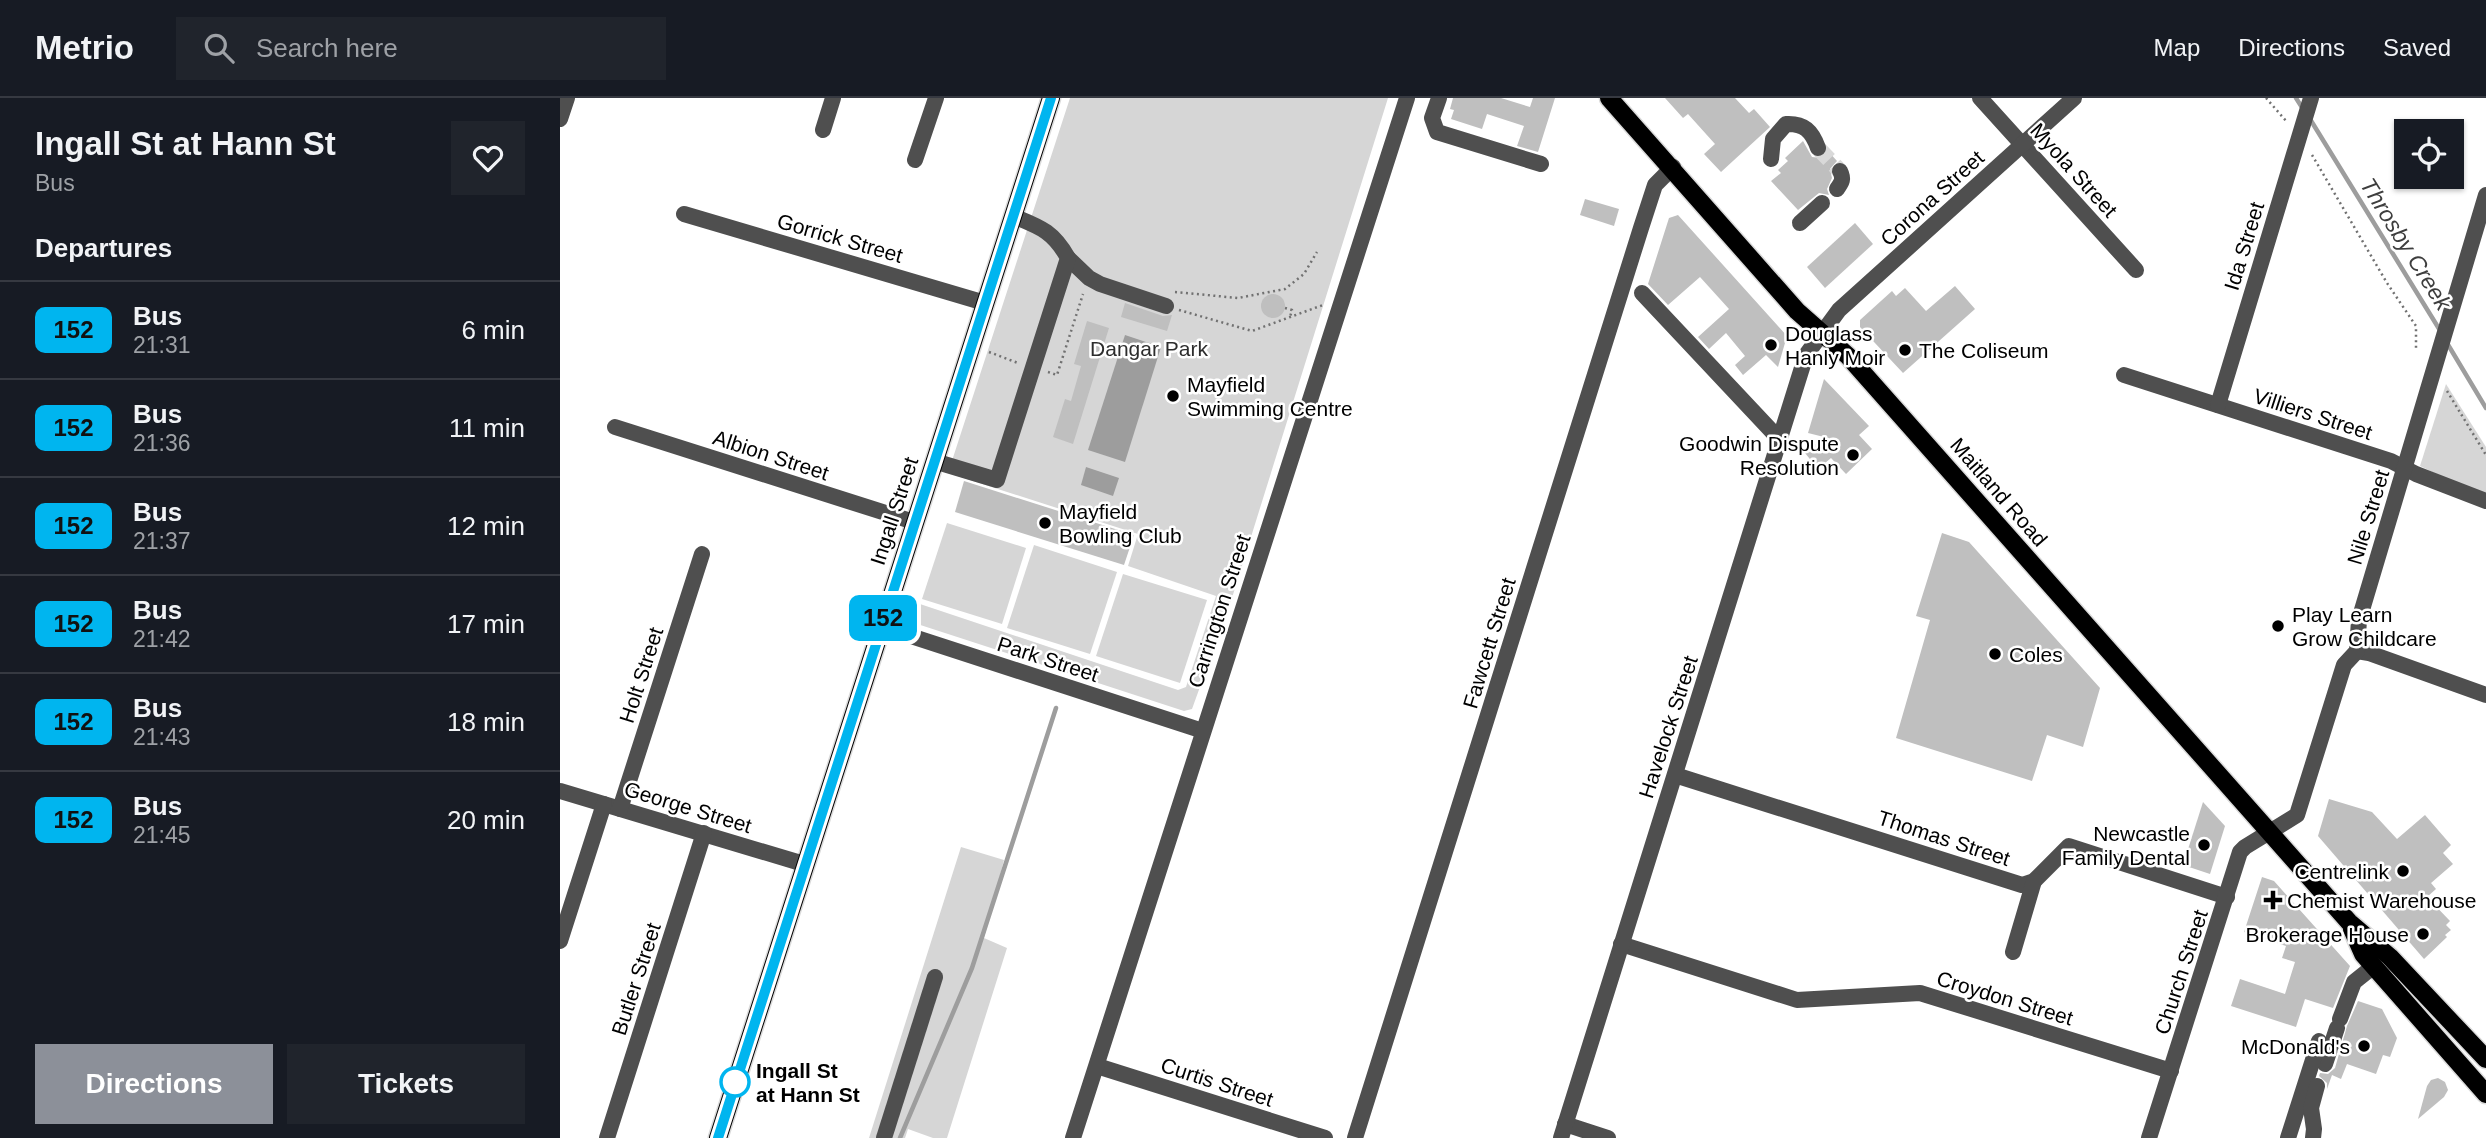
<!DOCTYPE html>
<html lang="en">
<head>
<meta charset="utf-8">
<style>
  :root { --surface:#171b24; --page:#20242c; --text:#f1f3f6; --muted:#9ea1a6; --line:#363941; --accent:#8c9099 }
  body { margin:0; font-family:Arial,sans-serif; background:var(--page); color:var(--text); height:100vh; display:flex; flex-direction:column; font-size:26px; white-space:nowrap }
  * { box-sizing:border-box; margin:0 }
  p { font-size:23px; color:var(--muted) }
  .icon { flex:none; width:38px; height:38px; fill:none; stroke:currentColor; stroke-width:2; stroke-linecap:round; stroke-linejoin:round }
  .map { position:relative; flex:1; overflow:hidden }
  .sheet { display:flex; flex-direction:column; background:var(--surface); width:560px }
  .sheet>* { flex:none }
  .badge { padding:0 14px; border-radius:10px; font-size:24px; line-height:46px }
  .fabs { position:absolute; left:1834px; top:21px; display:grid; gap:14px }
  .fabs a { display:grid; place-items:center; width:70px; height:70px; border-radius:0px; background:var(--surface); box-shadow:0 2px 5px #0004; font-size:35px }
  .map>.badge { position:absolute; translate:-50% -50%; box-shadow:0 0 0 4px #fff }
  h2 { padding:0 35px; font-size:26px; line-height:63px }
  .round { display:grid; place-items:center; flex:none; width:74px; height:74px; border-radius:0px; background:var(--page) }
  .head { display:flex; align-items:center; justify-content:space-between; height:119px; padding:0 35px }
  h1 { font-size:33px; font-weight:800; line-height:52px }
  .button { display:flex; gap:14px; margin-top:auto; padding:14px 35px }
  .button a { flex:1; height:80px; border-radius:0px; background:var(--accent); color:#fff; font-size:28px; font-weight:800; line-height:80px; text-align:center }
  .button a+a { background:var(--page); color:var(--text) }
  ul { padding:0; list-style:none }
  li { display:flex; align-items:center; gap:21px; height:98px; padding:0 35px; border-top:2px solid var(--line) }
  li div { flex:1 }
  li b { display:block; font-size:26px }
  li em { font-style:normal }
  li .badge { min-width:77px; font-weight:700; text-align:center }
  header { display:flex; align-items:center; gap:42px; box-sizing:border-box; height:98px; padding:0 35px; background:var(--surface); border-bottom:2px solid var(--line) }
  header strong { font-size:33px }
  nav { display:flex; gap:38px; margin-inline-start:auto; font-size:24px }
  .search { width:490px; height:63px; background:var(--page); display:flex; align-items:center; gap:18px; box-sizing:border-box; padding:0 24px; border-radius:0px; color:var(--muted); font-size:26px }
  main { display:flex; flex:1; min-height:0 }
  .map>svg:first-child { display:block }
</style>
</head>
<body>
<header>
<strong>Metrio</strong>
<div class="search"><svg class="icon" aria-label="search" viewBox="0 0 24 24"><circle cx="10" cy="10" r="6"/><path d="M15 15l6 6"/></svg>Search here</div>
<nav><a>Map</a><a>Directions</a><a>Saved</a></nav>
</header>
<main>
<section class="sheet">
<div class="head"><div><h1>Ingall St at Hann St</h1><p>Bus</p></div><a class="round"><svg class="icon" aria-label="heart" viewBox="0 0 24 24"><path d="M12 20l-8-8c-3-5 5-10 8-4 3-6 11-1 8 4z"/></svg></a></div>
<h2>Departures</h2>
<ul>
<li><span class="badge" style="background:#00b5ef;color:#111">152</span><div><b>Bus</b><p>21:31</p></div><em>6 min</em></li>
<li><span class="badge" style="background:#00b5ef;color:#111">152</span><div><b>Bus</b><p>21:36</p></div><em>11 min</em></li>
<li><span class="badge" style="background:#00b5ef;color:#111">152</span><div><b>Bus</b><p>21:37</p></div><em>12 min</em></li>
<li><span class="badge" style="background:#00b5ef;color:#111">152</span><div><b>Bus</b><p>21:42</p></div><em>17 min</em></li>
<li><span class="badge" style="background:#00b5ef;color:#111">152</span><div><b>Bus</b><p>21:43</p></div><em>18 min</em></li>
<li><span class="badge" style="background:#00b5ef;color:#111">152</span><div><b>Bus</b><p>21:45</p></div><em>20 min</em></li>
</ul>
<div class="button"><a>Directions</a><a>Tickets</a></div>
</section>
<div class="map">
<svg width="1926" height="1040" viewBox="0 0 1926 1040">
  <rect width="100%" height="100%" fill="#fff"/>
  <g fill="#d6d6d6">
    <path d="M510 0H828L671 503 632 611 624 613 345 522 351 503 618 592 626 589 656 498 568 468 578 436 388 375Z"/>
    <path d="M1886 286 1926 349V400L1860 368Z"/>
    <path d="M387 425 466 450 442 526 362 501Z"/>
    <path d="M474 447 557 474 530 556 447 530Z"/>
    <path d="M563 476 647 502 620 585 536 558Z"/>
    <path d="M401 749 444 762 424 840 447 850 387 1040H373L348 1031 345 1040H309Z"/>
  </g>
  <g fill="#9d9d9d">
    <path d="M565 237 601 249 565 364 528 352Z"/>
    <path d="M526 369 559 380 553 398 521 387Z"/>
  </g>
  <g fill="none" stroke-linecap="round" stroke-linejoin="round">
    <g stroke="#9d9d9d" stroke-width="4.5">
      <path d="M1736 0 1743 11"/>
      <path d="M1750 21 1881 234"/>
      <path d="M1887 245 1926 310"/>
      <path d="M340 1040 412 870 496 610"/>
    </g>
  </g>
  <g fill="#bfbfbf">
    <path d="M893 0H941L970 9 973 0H995L978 54 957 48 964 28 927 16 922 31 891 21 894 12 890 11Z"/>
    <path d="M1105 0H1175L1189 15 1194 11 1210 29 1161 74 1144 56 1155 46 1128 16 1123 20Z"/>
    <path d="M1243 43 1252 59 1261 60 1268 53 1277 63 1270 71 1272 80 1267 91 1269 97 1259 95 1238 112 1211 83 1221 75 1218 72 1228 63 1225 60Z"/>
    <path d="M1025 101 1059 111 1054 128 1020 117Z"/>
    <path d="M1118 117 1227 238 1218 269 1206 257 1183 277 1175 267 1185 258 1166 235 1149 251 1138 239 1169 211 1140 179 1108 207 1088 186 1109 120Z"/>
    <path d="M1295 125 1313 146 1265 190 1247 169Z"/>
    <path d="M1395 188 1415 211 1343 275 1300 229V222L1332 193 1336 198 1345 190 1366 213Z"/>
    <circle cx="713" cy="208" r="12"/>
    <path d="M565 205 603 218 612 217 607 233 561 219Z"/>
    <path d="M527 223 549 230 513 346 493 339 505 301 511 303 521 268 514 266Z"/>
    <path d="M1264 281 1309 328 1299 337 1312 351 1286 376 1271 360 1258 371 1245 355 1264 339 1248 335Z"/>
    <path d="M404 383 574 437 564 467 395 414Z"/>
    <path d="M1382 435 1409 444 1540 590 1523 649 1487 637 1472 683 1336 640 1370 522 1356 518Z"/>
    <path d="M1769 701 1812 714 1837 741 1865 717 1891 747 1883 755 1893 766 1871 785 1876 791 1867 799 1890 823 1886 827 1891 832 1885 837 1887 839 1864 861 1758 738Z"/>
    <path d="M1643 704 1665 728 1650 776 1623 767Z"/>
    <path d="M1702 779 1714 783 1790 868 1773 910 1745 901 1736 929 1671 908 1680 881 1725 896 1735 864 1722 860 1726 848 1684 834Z"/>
    <path d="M1798 903 1822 911 1837 940 1830 959 1823 957 1816 976 1787 966 1781 981 1772 977 1767 991V985L1759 978 1760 975 1768 976 1775 970 1787 928Z"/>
    <path d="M1878 980 1885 984 1888 992 1884 999 1858 1021 1867 988 1871 982Z"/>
  </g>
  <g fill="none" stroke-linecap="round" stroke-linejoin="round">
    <path stroke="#d9d9d9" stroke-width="16" stroke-dasharray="16 8" stroke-linecap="butt" d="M1258 50 1280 73"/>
    <g stroke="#dbdbdb" stroke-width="21">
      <g id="major">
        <path d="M1049 0 1237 213 1288 258 1789 824 1830 859 1926 961"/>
        <path d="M1792 831 1803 856 1926 996"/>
        <path d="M158 1040 491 0"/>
      </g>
    </g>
    <g stroke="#717171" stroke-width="2.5" stroke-dasharray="2 3.5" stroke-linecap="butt">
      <path d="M1706 0 1727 24"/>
      <path d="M1752 57 1827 185 1856 228V252"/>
      <path d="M615 194 678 200 725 191 744 176 757 154"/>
      <path d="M725 210 732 212 730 219"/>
      <path d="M619 212 692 233 763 207"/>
      <path d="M429 254 458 265"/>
      <path d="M488 274 497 277 523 196"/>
      <path d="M1887 293 1926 357"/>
    </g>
    <g stroke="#4f4f4f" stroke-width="16">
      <path d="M879 0 872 20 877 34 981 66"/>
      <path d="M1420 0 1576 172"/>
      <path d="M0 21 7 0"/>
      <path d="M263 32 273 0"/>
      <path d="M1211 61 1213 41 1226 26C1244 25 1252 33 1258 50"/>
      <path d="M355 62 376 0"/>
      <path d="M1277 91C1282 84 1284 81 1280 73"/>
      <path d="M124 116 425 205"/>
      <path d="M1240 125 1262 105"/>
      <path d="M508 160 529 180 540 186 606 208"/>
      <path d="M1082 195 1220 342"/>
      <path d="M1564 277 1831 363 1856 376 1926 403"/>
      <path d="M1658 307 1751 0"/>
      <path d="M55 329 354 424"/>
      <path d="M374 363 437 382 508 160C493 133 480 129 453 118"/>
      <path d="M320 528 643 633"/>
      <path d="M1797 553 1809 555 1926 597"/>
      <path d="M1115 677 1462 787 1474 783 1509 748 1667 799"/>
      <path d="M0 693 244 766"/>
      <path d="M60 711 142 456"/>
      <path d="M0 843 44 706"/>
      <path d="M1061 846 1237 902 1360 895 1611 973"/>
      <path d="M1453 854 1474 783"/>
      <path d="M1780 921 1794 884 1814 868"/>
      <path d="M1765 966 1777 930"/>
      <path d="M537 968 765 1040"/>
      <path d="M1005 1026 1048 1040"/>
      <path d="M47 1040 144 735"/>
      <path d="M324 1040 375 879"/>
      <path d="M513 1040 847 0"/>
      <path d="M795 1040 1081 130 1095 87 1113 69"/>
      <path d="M1001 1040 1246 257 1279 212 1514 0"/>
      <path d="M1589 1040 1680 754 1685 749 1737 717 1784 567 1797 553 1799 522 1926 97"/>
      <path d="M1728 1040 1759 943"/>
      <path d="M1753 1040 1754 1031 1751 1010 1757 988"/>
    </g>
    <use href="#major" stroke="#000" stroke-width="18"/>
  </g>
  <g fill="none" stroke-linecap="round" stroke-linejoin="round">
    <g stroke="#fff" stroke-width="16">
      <path id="line" d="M158 1040 491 0"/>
    </g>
    <use href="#line" stroke="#00b5ef" stroke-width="10"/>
  </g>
  <g fill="#000" stroke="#fff" stroke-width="2.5">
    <circle cx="1211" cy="247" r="7"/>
    <circle cx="1345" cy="252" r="7"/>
    <circle cx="613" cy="298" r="7"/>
    <circle cx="1293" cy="357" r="7"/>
    <circle cx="485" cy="425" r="7"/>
    <circle cx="1718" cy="528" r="7"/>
    <circle cx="1435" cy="556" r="7"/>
    <circle cx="1644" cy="747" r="7"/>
    <circle cx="1843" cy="773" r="7"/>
    <path d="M1709.5 791.5h7v7h7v7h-7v7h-7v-7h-7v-7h7z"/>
    <circle cx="1863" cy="836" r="7"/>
    <circle cx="1804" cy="948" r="7"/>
  </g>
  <circle fill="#fff" stroke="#00b5ef" stroke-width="3.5" cx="175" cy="984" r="14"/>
  <g text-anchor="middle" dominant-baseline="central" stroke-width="5" stroke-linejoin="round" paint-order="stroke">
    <g font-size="21" fill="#000" stroke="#fff">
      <text transform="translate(1514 72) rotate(48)">Myola Street</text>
      <text transform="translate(1372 100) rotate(-42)">Corona Street</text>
      <text transform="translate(280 140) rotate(16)">Gorrick Street</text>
      <text transform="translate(1684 148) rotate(-73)">Ida Street</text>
      <text transform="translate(1753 316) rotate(18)">Villiers Street</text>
      <text transform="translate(211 357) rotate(18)">Albion Street</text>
      <text transform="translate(1439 394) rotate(49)">Maitland Road</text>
      <text transform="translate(334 413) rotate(-72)">Ingall Street</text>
      <text transform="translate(1808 419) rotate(-73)">Nile Street</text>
      <text transform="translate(659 513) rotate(-72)">Carrington Street</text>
      <text transform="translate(929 545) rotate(-73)">Fawcett Street</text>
      <text transform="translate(488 561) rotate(18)">Park Street</text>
      <text transform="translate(81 577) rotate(-72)">Holt Street</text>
      <text transform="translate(1108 629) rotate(-72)">Havelock Street</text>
      <text transform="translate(128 709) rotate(17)">George Street</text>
      <text transform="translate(1384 740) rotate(18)">Thomas Street</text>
      <text transform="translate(1621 874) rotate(-72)">Church Street</text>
      <text transform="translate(76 881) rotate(-72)">Butler Street</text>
      <text transform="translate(1445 900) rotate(17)">Croydon Street</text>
      <text transform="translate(657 984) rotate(18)">Curtis Street</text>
    </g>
    <g font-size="21" fill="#000" stroke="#fff" text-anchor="start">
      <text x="1225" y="235">Douglass<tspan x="1225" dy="24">Hanly Moir</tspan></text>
      <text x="1359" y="252">The Coliseum</text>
      <text x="627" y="286">Mayfield<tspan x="627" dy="24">Swimming Centre</tspan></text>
      <text x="1279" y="345" text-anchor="end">Goodwin Dispute<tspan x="1279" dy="24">Resolution</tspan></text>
      <text x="499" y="413">Mayfield<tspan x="499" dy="24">Bowling Club</tspan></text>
      <text x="1732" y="516">Play Learn<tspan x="1732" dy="24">Grow Childcare</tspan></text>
      <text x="1449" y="556">Coles</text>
      <text x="1630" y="735" text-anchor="end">Newcastle<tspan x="1630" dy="24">Family Dental</tspan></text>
      <text x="1829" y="773" text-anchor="end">Centrelink</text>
      <text x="1727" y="802">Chemist Warehouse</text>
      <text x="1849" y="836" text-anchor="end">Brokerage House</text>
      <text x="1790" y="948" text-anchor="end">McDonald's</text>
    </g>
    <g font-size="21" fill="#2d2d2d" stroke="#fff">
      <text x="589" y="250">Dangar Park</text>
    </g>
    <g font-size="21" font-weight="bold" fill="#000" stroke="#fff" text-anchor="start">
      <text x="196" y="972">Ingall St<tspan x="196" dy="24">at Hann St</tspan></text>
    </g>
    <g font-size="23" font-style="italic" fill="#3e3e3e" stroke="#fff">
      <text transform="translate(1846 146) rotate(58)">Throsby Creek</text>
    </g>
  </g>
</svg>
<div class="fabs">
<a><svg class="icon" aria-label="locate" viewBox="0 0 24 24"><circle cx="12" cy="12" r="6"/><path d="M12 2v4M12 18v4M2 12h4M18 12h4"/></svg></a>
</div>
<b class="badge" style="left:323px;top:520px;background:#00b5ef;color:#111">152</b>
</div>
</main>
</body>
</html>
